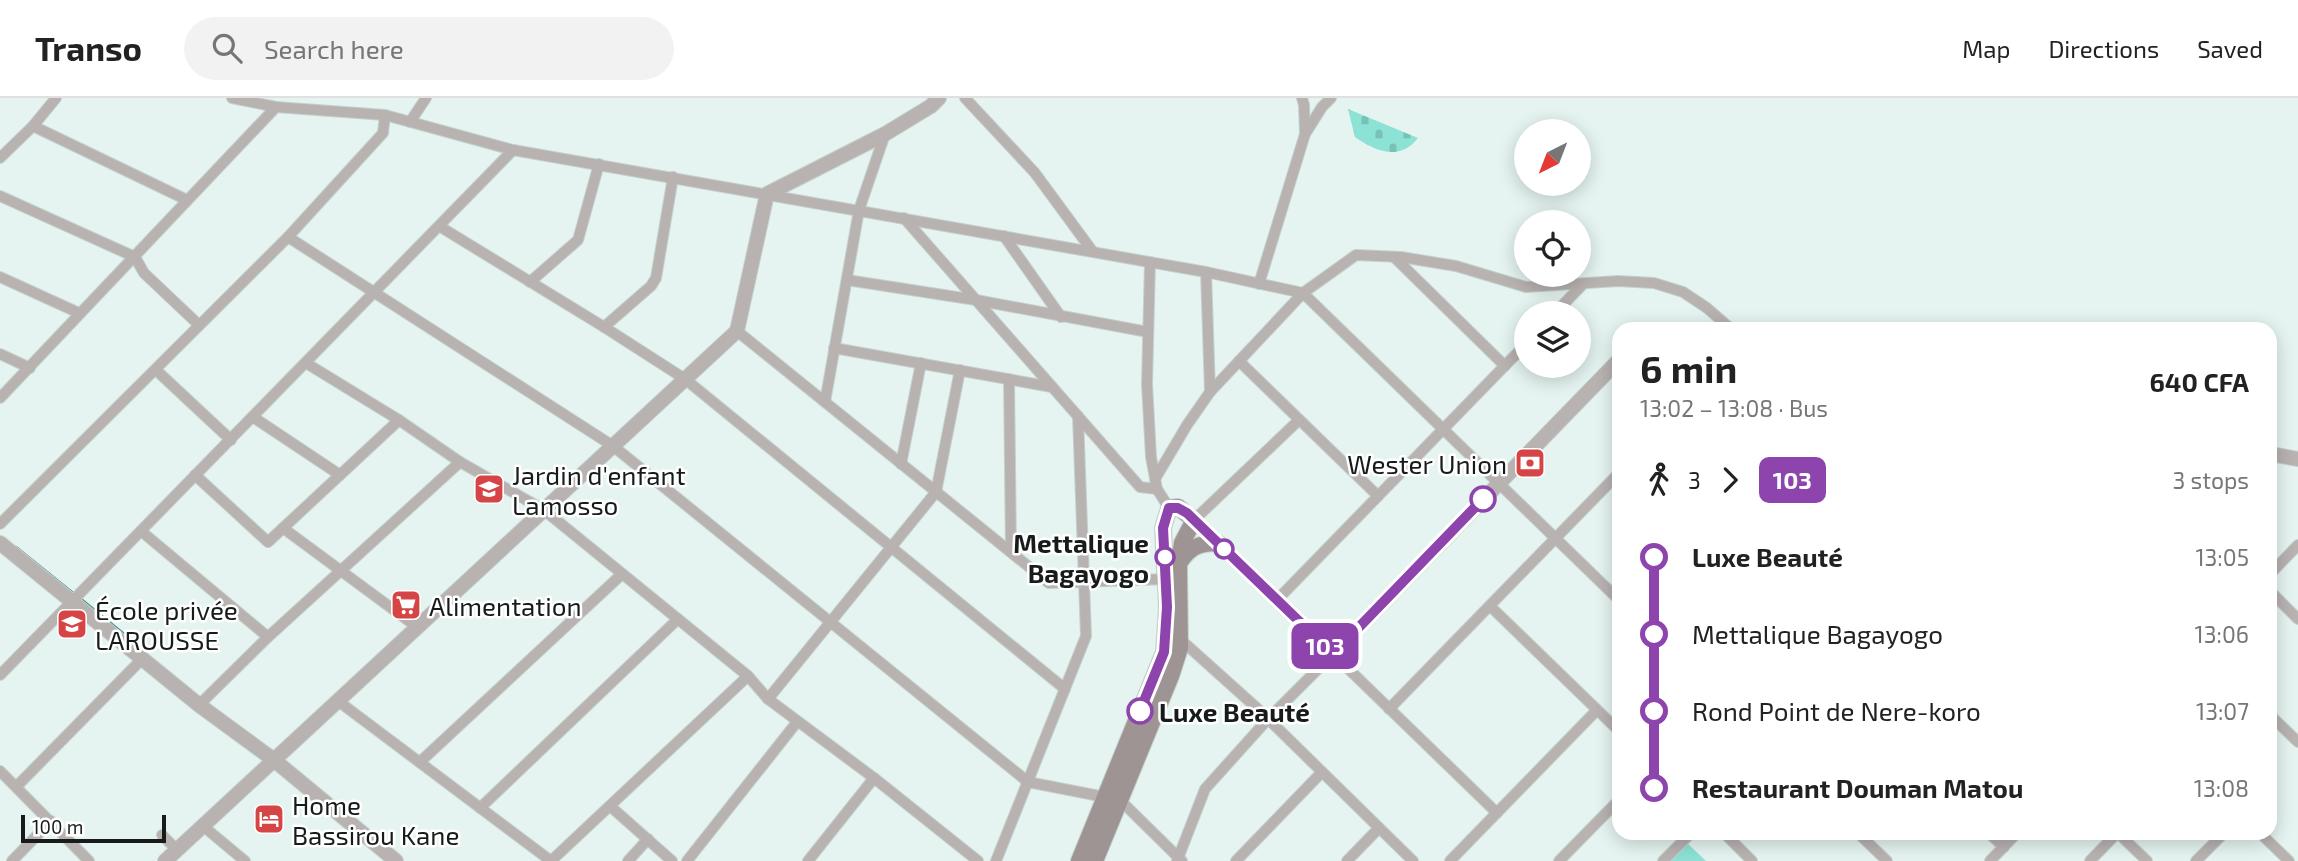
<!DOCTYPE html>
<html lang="en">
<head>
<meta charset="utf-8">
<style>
  :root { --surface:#fff; --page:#f2f2f2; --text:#222; --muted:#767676; --line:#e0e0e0 }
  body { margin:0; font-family:"Exo 2",sans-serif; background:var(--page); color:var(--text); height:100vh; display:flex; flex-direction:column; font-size:26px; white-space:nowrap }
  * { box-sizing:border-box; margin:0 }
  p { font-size:23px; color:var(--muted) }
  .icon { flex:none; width:38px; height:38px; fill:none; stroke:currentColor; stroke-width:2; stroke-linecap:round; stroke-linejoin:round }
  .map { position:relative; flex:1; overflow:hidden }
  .side { position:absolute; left:1612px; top:224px; width:665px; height:518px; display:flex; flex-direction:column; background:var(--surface); border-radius:21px; box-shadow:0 4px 18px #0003 }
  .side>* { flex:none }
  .badge { padding:0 14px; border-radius:10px; font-size:24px; line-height:46px }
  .needle { width:46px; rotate:222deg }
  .controls { position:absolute; left:1514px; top:21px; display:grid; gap:14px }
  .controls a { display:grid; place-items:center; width:77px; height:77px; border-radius:50%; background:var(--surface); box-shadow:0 4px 18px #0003; font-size:35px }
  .scale { position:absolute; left:21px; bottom:18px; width:145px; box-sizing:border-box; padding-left:7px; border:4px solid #171c1b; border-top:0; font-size:19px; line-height:24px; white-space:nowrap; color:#171c1b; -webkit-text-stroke:5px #fff; paint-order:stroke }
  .map>.badge { position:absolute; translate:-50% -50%; box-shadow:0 0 0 4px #fff }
  .legs { display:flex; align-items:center; gap:10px; height:77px; padding:0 28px; font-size:23px }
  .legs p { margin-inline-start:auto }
  .overview { display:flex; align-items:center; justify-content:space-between; height:119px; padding:0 28px }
  h1 { font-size:38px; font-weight:700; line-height:52px }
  ul { padding:0 28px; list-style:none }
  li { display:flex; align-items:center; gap:24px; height:77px; font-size:26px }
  li i { display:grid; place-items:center; width:10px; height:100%; margin:0 9px; background:currentColor }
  li i::after { content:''; width:18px; height:18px; margin:-9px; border:5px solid; border-radius:50%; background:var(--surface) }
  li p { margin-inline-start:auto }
  li:first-child i { background:linear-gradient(#0000 50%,currentColor 0) }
  li:last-child i { background:linear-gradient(currentColor 50%,#0000 0) }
  header { display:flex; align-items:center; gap:42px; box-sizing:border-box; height:98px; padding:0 35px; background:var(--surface); border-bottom:2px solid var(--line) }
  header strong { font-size:33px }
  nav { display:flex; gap:38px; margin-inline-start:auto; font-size:24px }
  .search { width:490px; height:63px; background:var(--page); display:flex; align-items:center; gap:18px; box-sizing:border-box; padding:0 24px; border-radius:38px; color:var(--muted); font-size:26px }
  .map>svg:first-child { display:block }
</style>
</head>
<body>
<header>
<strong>Transo</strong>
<div class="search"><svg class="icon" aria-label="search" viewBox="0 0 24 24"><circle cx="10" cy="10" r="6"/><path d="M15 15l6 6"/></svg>Search here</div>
<nav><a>Map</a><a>Directions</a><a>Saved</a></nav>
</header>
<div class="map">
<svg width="2298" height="763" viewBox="0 0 2298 763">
  <defs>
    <pattern id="cemetery-stones" width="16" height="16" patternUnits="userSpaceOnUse" patternTransform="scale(1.75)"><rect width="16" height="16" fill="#8ce2d5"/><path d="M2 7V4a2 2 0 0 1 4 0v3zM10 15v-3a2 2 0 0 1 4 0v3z" fill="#78c1b6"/></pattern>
  </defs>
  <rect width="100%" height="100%" fill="#e5f4f1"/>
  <path fill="url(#cemetery-stones)" d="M1348 11 1418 40C1399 64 1375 53 1355 39Z"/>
  <path fill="#8ce2d5" d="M1687 745 1706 763H1670Z"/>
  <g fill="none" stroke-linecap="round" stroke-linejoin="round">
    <g stroke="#2d8c80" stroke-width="2.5">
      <path d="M16 449 73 495"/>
      <path d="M81 501 146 554"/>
    </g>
    <g stroke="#c4d1cf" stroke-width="12">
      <g id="minor">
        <path d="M965 0 1035 75 1093 154"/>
        <path d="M276 9 385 17 513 52 1206 174 1303 195 1619 502"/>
        <path d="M410 24 426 0"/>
        <path d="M33 28 56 0"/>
        <path d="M1305 36 1322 9 1331 0"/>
        <path d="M0 60 33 28 187 102"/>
        <path d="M0 98 135 159 144 175 199 227"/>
        <path d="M904 120 1140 389 1157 391"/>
        <path d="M439 128 604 229 685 281 1065 591"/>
        <path d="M1004 138 1061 219"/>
        <path d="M288 139 613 348 1028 684 1120 702 1182 763"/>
        <path d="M1394 159 1505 268"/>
        <path d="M1150 164 1147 286 1151 359 1157 391 1169 410"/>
        <path d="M1206 174 1210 294"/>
        <path d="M0 179 79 215"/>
        <path d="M847 182 976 202 1148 234"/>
        <path d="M530 184 578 142 599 66"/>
        <path d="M1259 186 1305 36 1304 7 1302 0"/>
        <path d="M1555 215 1583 186"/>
        <path d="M604 229 651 188 656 180 673 79"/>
        <path d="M737 233 1049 485 1167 481"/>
        <path d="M834 250 1052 289"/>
        <path d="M0 256 30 270"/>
        <path d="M1239 263 1378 398"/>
        <path d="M306 265 399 322 460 364 544 412 748 578 768 601 874 680 978 763"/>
        <path d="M156 272 231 342"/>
        <path d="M1009 281 1011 454"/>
        <path d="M0 300 276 9 232 0"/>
        <path d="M825 304 859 112 885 36"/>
        <path d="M253 319 340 377"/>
        <path d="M901 366 921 265"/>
        <path d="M195 377 268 444 399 322"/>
        <path d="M1155 381 1187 327 1210 294 1303 195 1356 157 1401 159 1456 168 1526 189 1618 183 1654 185 1683 194 1707 210 1731 231"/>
        <path d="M1194 422 1299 322"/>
        <path d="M0 426 288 139 383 35 385 17"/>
        <path d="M283 430 417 529"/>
        <path d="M141 433 268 539"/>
        <path d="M2270 476 2298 447"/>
        <path d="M2270 493 2298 521"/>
        <path d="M1276 503 1526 246"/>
        <path d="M1490 508 1619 633"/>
        <path d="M1180 541 1259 612 1413 763"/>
        <path d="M0 577 513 52"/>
        <path d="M768 601 936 394 960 272"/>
        <path d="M338 603 551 763"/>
        <path d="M199 607 268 539 460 364"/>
        <path d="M1389 611 1619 375"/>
        <path d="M2270 617 2298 644"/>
        <path d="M420 664 622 476"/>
        <path d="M0 673 89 763"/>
        <path d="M17 688 143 560"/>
        <path d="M610 708 672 763"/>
        <path d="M480 710 678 521"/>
        <path d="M203 728 245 763"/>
        <path d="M1724 735 1752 763"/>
        <path d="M1858 735 1887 763"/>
        <path d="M1989 735 2004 749"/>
        <path d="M2118 735 2147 763"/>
        <path d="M2260 735 2289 763"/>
        <path d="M162 737 177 752"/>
        <path d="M12 763 51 723"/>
        <path d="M551 763 748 578"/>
        <path d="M628 763 648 741"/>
        <path d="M687 763 797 624"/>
        <path d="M808 763 874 680"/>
        <path d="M996 763 1086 538 1078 318"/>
        <path d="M1177 763 1205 691 1268 621 1333 556 1497 715"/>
        <path d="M1236 763 1322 674"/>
        <path d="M1347 763 1379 730"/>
        <path d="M1450 763 1597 612"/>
        <path d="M1559 763 1619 702"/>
        <path d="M1663 763 1691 735"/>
        <path d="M1990 763 2017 735"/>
        <path d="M2090 763 2117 735"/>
        <path d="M2196 763 2224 735"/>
      </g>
    </g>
    <g stroke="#c4d1cf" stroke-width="16">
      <g id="tertiary">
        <path d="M2270 356 2298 361"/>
        <path d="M1194 422 1333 556 1619 262"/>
        <path d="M0 445 199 607 274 662 396 763"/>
        <path d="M165 763 737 233 767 96 885 36 931 8 939 0"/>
      </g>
    </g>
    <g stroke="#c4d1cf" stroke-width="18">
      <g id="secondary">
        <path d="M1180 464C1190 449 1199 445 1218 445"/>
        <path d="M1079 763 1164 554 1167 509 1163 430 1169 410 1178 409 1194 422 1182 445 1179 466 1180 550 1171 578 1095 763"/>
      </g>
    </g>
    <use href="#minor" stroke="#b8b2b1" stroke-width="10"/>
    <use href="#tertiary" stroke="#b8b2b1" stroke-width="14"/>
    <use href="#secondary" stroke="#9d9493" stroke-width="16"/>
  </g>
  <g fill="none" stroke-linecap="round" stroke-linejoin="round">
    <g stroke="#fff" stroke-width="16">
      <path id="line-1" d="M1140 613 1164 554 1167 509 1163 430 1169 410H1178L1187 415 1333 556 1483 401"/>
    </g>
    <use href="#line-1" stroke="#8e44ad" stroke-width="10"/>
  </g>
  <defs>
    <g id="bank-square" transform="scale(1.575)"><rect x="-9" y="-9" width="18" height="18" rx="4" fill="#d54545" stroke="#fff"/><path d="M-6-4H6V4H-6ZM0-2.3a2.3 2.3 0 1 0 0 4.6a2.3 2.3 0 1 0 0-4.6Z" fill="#fff"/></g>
    <g id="school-square" transform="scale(1.575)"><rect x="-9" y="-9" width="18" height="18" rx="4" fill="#d54545" stroke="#fff"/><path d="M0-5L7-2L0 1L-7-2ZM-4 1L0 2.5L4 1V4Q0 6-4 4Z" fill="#fff"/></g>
    <g id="supermarket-square" transform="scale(1.575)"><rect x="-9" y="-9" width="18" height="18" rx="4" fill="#d54545" stroke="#fff"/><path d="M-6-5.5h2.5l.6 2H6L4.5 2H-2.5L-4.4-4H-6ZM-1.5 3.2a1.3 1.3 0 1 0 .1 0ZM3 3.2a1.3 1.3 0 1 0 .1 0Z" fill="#fff"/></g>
    <g id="hotel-square" transform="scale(1.575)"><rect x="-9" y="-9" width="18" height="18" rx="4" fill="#d54545" stroke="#fff"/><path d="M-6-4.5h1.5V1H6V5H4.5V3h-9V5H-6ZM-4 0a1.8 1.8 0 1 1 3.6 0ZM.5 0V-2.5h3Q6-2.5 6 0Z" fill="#fff"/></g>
  </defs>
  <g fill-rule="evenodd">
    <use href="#bank-square" x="1530" y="365"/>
    <use href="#school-square" x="489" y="391"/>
    <use href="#supermarket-square" x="406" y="507"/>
    <use href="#school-square" x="72" y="526"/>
    <use href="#hotel-square" x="269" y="721"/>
  </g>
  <g fill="#fff" stroke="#8e44ad" stroke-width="3.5">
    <circle cx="1483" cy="401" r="12"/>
    <circle cx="1224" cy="451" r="9"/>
    <circle cx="1165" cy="459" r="9"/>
    <circle cx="1140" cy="613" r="12"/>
  </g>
  <g text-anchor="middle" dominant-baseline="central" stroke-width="5" stroke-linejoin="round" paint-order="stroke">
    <g font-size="26" fill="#171c1b" stroke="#fff" text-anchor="start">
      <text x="1507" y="365" text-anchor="end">Wester Union</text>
      <text x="512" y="376">Jardin d'enfant<tspan x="512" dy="30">Lamosso</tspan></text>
      <text x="429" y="507">Alimentation</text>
      <text x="95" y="511">École privée<tspan x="95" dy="30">LAROUSSE</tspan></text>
      <text x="292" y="706">Home<tspan x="292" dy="30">Bassirou Kane</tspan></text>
    </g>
    <g font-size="26" font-weight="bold" fill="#171c1b" stroke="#fff" text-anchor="end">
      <text x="1149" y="444">Mettalique<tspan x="1149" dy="30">Bagayogo</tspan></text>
      <text x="1159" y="613" text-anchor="start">Luxe Beauté</text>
    </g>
  </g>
</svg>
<div class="controls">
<a><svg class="needle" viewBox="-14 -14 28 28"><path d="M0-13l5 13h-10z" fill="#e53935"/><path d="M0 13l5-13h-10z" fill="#767676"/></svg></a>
<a><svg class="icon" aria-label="locate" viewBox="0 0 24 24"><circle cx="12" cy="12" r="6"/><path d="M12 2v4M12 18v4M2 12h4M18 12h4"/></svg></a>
<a><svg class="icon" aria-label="layers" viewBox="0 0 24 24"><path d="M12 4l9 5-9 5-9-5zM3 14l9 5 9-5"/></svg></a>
</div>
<div class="scale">100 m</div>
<b class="badge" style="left:1325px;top:548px;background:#8e44ad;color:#fff">103</b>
<section class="side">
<div class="overview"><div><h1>6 min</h1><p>13:02 – 13:08 · Bus</p></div><b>640 CFA</b></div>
<div class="legs"><svg class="icon" aria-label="walk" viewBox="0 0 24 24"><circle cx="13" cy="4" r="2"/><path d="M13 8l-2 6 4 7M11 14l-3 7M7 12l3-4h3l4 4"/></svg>3<svg class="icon" aria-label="forward" viewBox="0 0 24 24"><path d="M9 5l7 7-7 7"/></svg><b class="badge" style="background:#8e44ad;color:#fff">103</b><p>3 stops</p></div>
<ul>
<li><i style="color:#8e44ad"></i><b>Luxe Beauté</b><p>13:05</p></li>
<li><i style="color:#8e44ad"></i><span>Mettalique Bagayogo</span><p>13:06</p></li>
<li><i style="color:#8e44ad"></i><span>Rond Point de Nere-koro</span><p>13:07</p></li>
<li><i style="color:#8e44ad"></i><b>Restaurant Douman Matou</b><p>13:08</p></li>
</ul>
</section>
</div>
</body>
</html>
